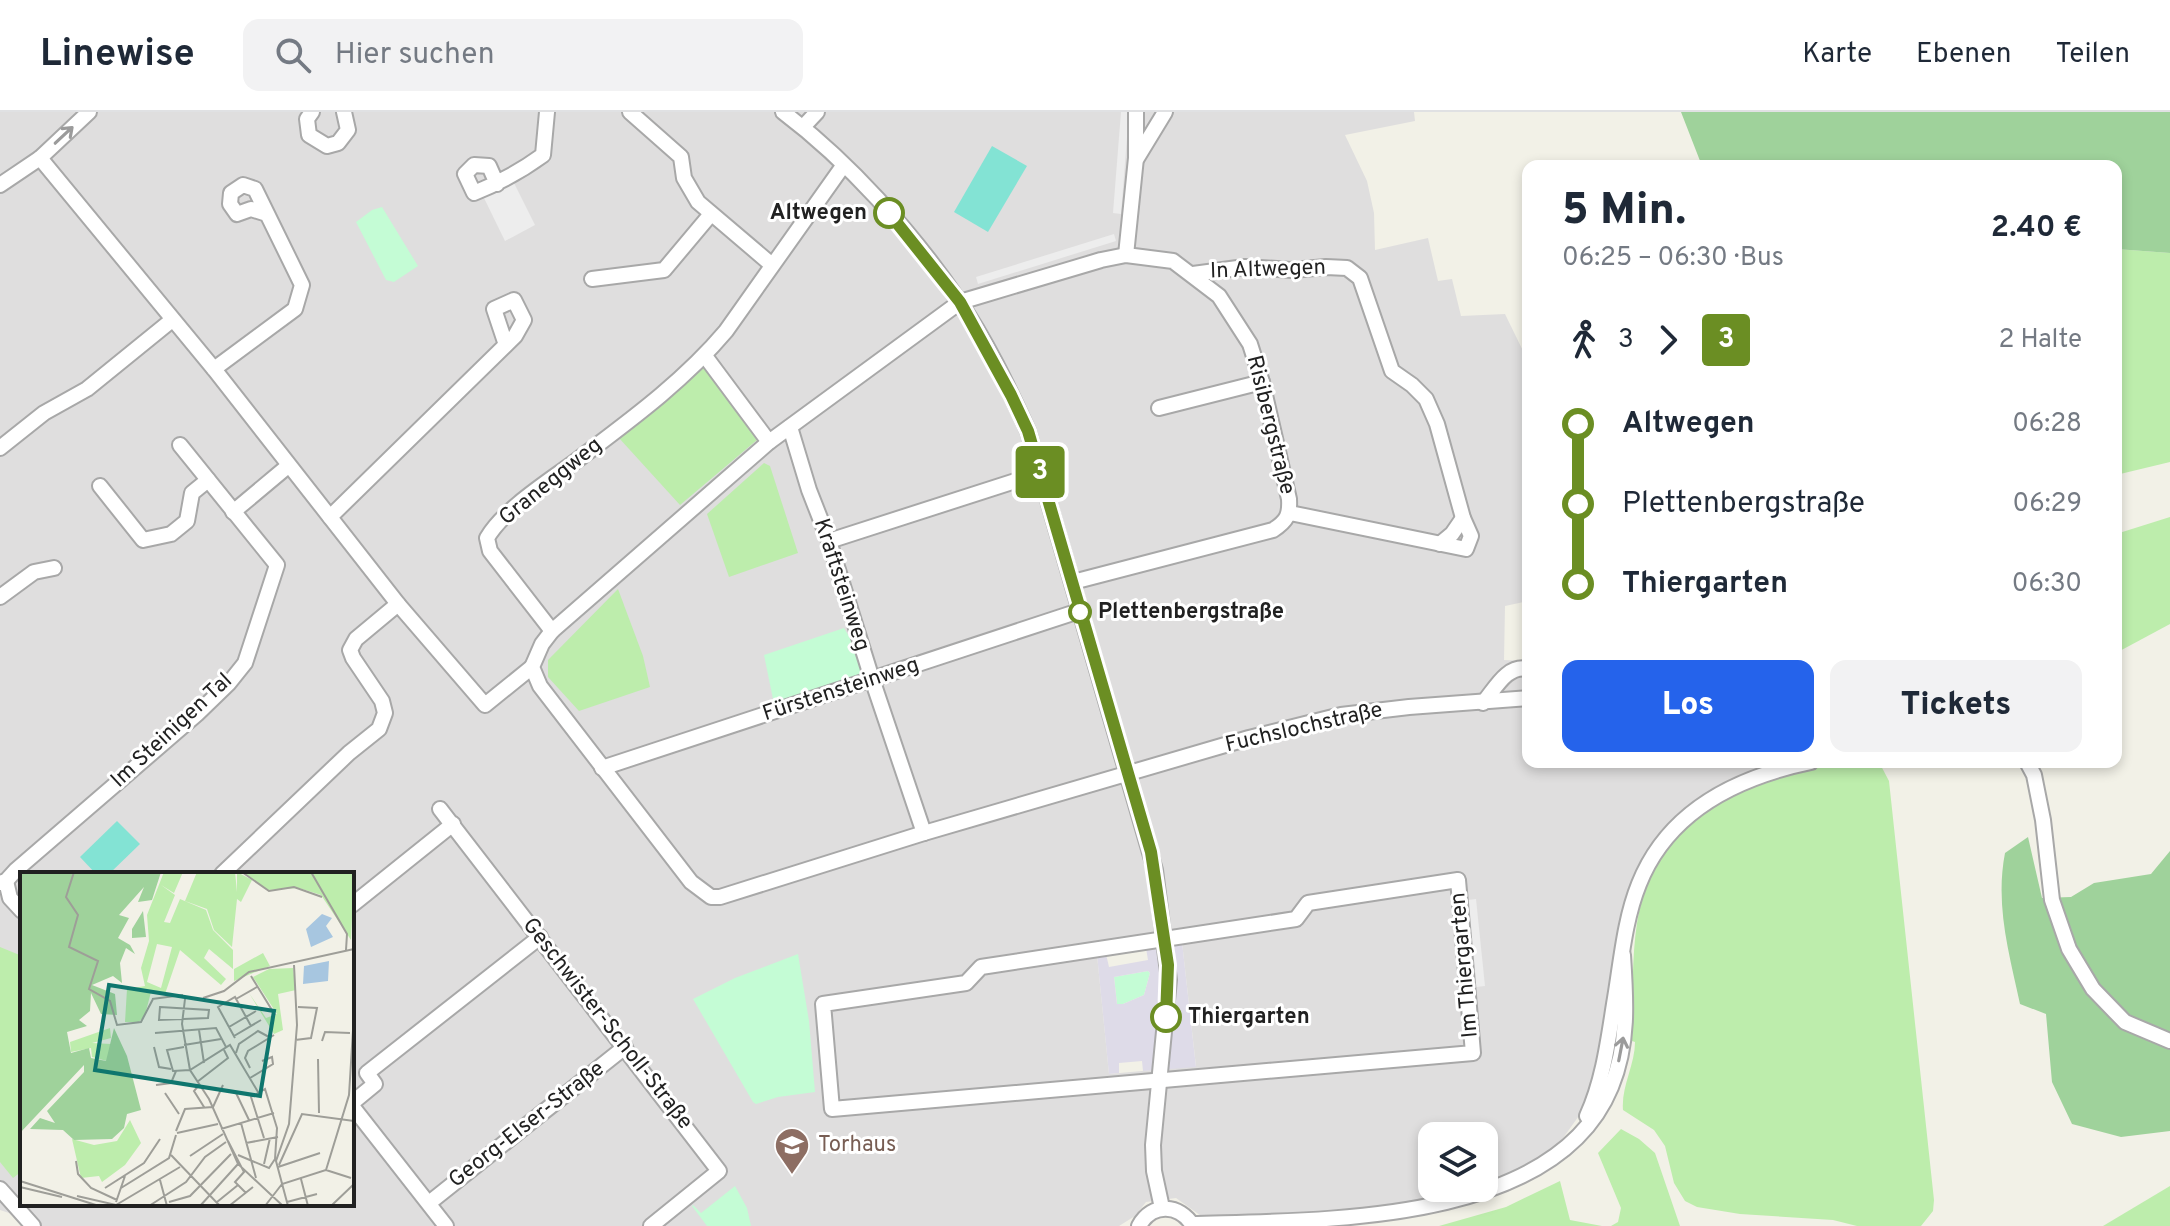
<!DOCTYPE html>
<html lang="de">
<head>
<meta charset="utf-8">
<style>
  :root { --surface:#fff; --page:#f2f2f3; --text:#1f2937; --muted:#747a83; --line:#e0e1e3; --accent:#2563eb }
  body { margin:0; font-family:Overpass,sans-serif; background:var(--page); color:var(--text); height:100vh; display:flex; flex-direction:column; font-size:30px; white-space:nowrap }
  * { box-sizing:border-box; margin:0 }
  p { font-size:26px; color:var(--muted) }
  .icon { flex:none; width:44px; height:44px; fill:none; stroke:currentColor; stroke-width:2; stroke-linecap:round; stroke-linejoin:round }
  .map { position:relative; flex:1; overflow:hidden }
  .sheet { position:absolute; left:1522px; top:48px; width:600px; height:608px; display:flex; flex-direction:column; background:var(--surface); border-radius:16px; box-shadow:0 4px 12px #0003 }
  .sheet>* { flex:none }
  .badge { padding:0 16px; border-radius:6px; font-size:28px; line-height:52px }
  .fabs { position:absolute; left:1418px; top:1010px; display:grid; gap:16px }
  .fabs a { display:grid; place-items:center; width:80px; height:80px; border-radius:16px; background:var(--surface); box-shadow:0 4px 12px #0003; font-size:40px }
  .map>.badge { position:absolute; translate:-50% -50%; box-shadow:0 0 0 4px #fff }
  .legs { display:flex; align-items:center; gap:12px; height:88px; padding:0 40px; font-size:26px }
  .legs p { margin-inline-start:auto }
  .head { display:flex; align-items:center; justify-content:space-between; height:136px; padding:0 40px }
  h1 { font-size:44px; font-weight:800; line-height:60px }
  .action { display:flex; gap:16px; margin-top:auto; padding:16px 40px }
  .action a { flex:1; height:92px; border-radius:16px; background:var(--accent); color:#fff; font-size:32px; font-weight:800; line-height:92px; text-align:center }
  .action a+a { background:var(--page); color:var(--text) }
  ul { padding:0 40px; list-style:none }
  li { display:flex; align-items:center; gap:28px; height:80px; font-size:30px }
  li i { display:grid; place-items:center; width:12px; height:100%; margin:0 10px; background:currentColor }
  li i::after { content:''; width:20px; height:20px; margin:-10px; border:6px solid; border-radius:50%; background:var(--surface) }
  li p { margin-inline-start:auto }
  li:first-child i { background:linear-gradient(#0000 50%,currentColor 0) }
  li:last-child i { background:linear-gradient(currentColor 50%,#0000 0) }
  header { display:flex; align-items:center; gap:48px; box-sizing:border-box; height:112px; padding:0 40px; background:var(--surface); border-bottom:2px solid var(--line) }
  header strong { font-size:38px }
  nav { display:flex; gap:44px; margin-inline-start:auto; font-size:28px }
  .search { width:560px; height:72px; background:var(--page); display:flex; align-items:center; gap:20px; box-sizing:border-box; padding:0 28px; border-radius:16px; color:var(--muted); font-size:30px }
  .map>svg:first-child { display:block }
</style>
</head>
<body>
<header>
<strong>Linewise</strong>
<div class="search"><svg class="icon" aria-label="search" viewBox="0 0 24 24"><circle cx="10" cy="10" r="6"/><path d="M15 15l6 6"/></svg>Hier suchen</div>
<nav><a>Karte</a><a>Ebenen</a><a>Teilen</a></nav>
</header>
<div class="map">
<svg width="2170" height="1114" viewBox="0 0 2170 1114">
  <rect width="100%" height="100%" fill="#f2f1e7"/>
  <path fill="#dfdede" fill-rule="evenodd" d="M0 0H1414L1415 9 1345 23 1367 69 1374 101 1375 138 1428 126 1438 169 1452 167 1461 204 1505 202 1528 249V489L1505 494 1504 548 1528 549V650H1768L1769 654 1720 674 1690 694 1659 723 1640 753 1625 790 1616 826 1601 948 1581 1001 1563 1026 1535 1051 1484 1075V1024H1432V1076H1480L1391 1093 1273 1105 1204 1106 1176 1086 1146 1090 1135 1104 1119 1114H24L9 1101 0 1098ZM22 762H352V1092H22ZM1182 830 1196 954 1109 962 1097 843Z"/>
  <g fill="#bdedac">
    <path d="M2116 137 2170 141V350L2116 363Z"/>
    <path d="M700 248 757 328 680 393 619 326Z"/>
    <path d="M764 351 770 354 798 441 729 465 707 402Z"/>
    <path d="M2170 405V512L2116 541V422Z"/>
    <path d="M618 477 643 544 650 575 579 599 548 565V548Z"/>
    <path d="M1848 650H1879L1889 669 1934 1088 1933 1099 1921 1114H1857L1833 1108 1740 1102 1697 1095 1685 1089 1674 1071 1665 1034 1654 1018 1623 998C1621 975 1635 953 1635 930L1632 929C1633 889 1631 838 1639 800 1652 740 1701 691 1758 671 1787 661 1818 656 1848 650Z"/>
    <path d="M0 835 22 844V1059L13 1066 0 1050Z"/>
    <path d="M1621 1017 1639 1027 1655 1041 1680 1114H1611L1618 1110 1621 1096 1598 1041Z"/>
    <path d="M1560 1069 1570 1108 1602 1114H1439L1506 1095Z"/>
    <path d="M2170 1074V1114H2103Z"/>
  </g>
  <g fill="#9fd29b">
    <path d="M1681 0H2170V141L2116 137V54H1702Z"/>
    <path d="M2028 725 2042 786 2071 785 2094 771 2151 762 2170 739V1019L2121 1025 2072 1012 2052 970 2046 902 2020 892C2009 841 1995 793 2005 741Z"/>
  </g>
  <g fill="#c4fcd5">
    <path d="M382 95 418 154 394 170 386 168 356 110 372 98Z"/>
    <path d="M844 516 860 543 866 561 820 580 774 592 764 543Z"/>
    <path d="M798 842 809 909 815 980 778 985 756 992 753 990 693 887 735 866Z"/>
    <path d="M1148 859 1150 861 1144 883 1123 892H1117L1114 865Z"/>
    <path d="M735 1074 747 1096 751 1114H707L692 1094 693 1093 701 1101Z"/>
  </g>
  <g fill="#83e3d4">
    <path d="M992 34 1027 54 988 120 954 100Z"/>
    <path d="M117 709 140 732 109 762H96L80 745Z"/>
  </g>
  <g fill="#ededed">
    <path d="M1121 0H1129L1121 102 1113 101Z"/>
    <path d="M514 71 535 113 505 129 484 86Z"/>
    <path d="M1114 122 1116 129 978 172 976 165Z"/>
    <path d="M1476 787 1485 874 1468 876 1460 789Z"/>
  </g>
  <path fill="#dedbe8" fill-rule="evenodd" d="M1182 830 1196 955 1143 959 1142 949 1119 951V961L1109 962 1097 843 1106 842 1109 855 1148 848 1146 836ZM1148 859 1150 861 1144 883 1123 892H1117L1114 865Z"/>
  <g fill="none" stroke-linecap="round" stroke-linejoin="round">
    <g stroke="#a8a8a8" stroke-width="18">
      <g id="minor">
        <path d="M312 0 307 7 309 23 327 34 338 31 348 18 344 0"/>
        <path d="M630 0 681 45 684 66 698 90 772 153"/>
        <path d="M783 0C848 49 913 121 958 188 986 228 1008 275 1028 319L1155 758 1169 868 1153 1033 1154 1059 1162 1096"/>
        <path d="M803 15 817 0"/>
        <path d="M40 46 214 257 398 492 485 593 532 555"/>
        <path d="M1137 46 1165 0"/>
        <path d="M497 72 489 54 474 53 465 62 474 81C499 71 521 59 543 43L547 0"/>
        <path d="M0 73 40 46 89 0"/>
        <path d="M1126 143 1136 46V0"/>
        <path d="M1193 162 1245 155 1292 158 1326 155 1347 156 1360 166 1392 259 1412 273 1426 287 1437 312 1463 406 1471 424 1466 437 1290 401"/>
        <path d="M592 167 664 158 711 102"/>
        <path d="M705 244 769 330"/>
        <path d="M214 257 295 197 302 173 255 77 243 73 231 81 230 92 237 102 251 97 267 102"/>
        <path d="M1159 296 1262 270"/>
        <path d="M790 315 809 378 829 429 872 567 924 721"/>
        <path d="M0 336 44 301 87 277 172 208"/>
        <path d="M100 374 143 428 171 422 187 409 192 381 208 368"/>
        <path d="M233 400 288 354"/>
        <path d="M330 405 515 224 524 208 514 188 494 197 506 233"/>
        <path d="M829 429 1040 361"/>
        <path d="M1440 432 1452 422 1463 406"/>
        <path d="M1073 470 1273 418C1287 409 1290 403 1289 387L1262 270 1250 232 1219 184 1173 149 1126 143 1101 148 960 190 769 330 552 519 542 532 532 555 540 574 691 770 711 785H720L924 721 1249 626 1341 603 1409 595 1528 586"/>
        <path d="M0 485 34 460 54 456"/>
        <path d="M552 519 490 439 487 426C504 397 549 369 576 349 629 309 683 270 726 219L843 54"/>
        <path d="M1483 591C1495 577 1507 552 1528 557"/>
        <path d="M2027 650 2034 663 2043 708 2052 788 2069 837 2093 877 2125 910 2170 929"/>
        <path d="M602 656 1079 499"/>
        <path d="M440 697 719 1059 651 1114"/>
        <path d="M222 762 349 641 379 617 385 601 382 589 353 546 350 538 356 527 398 492"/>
        <path d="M1458 768 1473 941 832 997 823 892 966 871 981 855 1296 807 1308 791Z"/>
        <path d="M6 769 10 786 22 799"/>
        <path d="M0 771 6 769 16 758 197 602 229 571 245 551 277 453 180 333"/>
        <path d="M352 793 453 712"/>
        <path d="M352 991 375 972 367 961 540 825"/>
        <path d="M352 994 446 1114"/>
        <path d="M1587 1004C1603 969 1608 930 1614 892 1621 852 1624 809 1639 772 1668 699 1738 665 1811 650"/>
        <path d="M0 1077 33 1114"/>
        <path d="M429 1091 625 935"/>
        <path d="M1192 1112C1318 1108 1554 1114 1611 975 1629 932 1626 888 1623 843"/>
        <path d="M1139 1114C1152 1090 1180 1092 1193 1114"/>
      </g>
    </g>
    <use href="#minor" stroke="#fff" stroke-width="14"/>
  </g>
  <defs><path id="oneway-shaft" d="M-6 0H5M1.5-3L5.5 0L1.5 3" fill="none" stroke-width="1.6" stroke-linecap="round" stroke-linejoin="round" transform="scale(2)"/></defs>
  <g stroke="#9b9b9b">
    <use href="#oneway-shaft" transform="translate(64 23) rotate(-43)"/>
    <use href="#oneway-shaft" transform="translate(1621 937) rotate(-79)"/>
  </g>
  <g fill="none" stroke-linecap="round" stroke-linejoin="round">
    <g stroke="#fff" stroke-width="18">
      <path id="line-1" d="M889 101 960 190 1011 283 1028 319 1151 740 1168 853 1166 905"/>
    </g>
    <use href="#line-1" stroke="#6b8e23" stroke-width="12"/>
  </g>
  <defs>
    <g id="school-pin" transform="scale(1.8)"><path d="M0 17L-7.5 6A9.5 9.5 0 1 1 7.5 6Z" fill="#8d6e63" stroke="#fff"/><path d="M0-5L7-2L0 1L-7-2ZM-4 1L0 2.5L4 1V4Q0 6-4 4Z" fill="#fff"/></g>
  </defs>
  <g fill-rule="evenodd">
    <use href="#school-pin" x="792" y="1033"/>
  </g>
  <g fill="#fff" stroke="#6b8e23" stroke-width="4">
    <circle cx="889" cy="101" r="14"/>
    <circle cx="1080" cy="500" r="10"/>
    <circle cx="1166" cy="905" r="14"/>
  </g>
  <g text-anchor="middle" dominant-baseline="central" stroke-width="6" stroke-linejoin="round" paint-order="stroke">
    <g font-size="22" font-weight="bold" fill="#212121" stroke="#fff" text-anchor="start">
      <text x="867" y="101" text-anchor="end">Altwegen</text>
      <text x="1098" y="500">Plettenbergstraße</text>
      <text x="1188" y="905">Thiergarten</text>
    </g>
    <g font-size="22" fill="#212121" stroke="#fff">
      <text transform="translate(1268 158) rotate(-2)">In Altwegen</text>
      <text transform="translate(1270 313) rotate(76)">Risibergstraße</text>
      <text transform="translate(551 370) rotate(-39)">Graneggweg</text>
      <text transform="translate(841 473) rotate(72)">Kraftsteinweg</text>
      <text transform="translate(841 578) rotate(-18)">Fürstensteinweg</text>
      <text transform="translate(1304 616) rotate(-13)">Fuchslochstraße</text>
      <text transform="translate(172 619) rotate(-43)">Im Steinigen Tal</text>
      <text transform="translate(1465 853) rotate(-95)">Im Thiergarten</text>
      <text transform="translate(607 912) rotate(52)">Geschwister-Scholl-Straße</text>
      <text transform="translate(527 1013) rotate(-38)">Georg-Elser-Straße</text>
    </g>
    <g font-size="22" fill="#785e54" stroke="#fff" text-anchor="start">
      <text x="818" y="1033">Torhaus</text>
    </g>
  </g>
  <g transform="translate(20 760)">
    <rect width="334" height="334" fill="#f2f1e7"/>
    <path d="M144 0H163L154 21 141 13 155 23 144 50 150 51 160 27 186 38 193 58 213 78V97L189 77 184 86 206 107 201 113 160 78 145 122 131 120 125 143 119 150H105L107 117 125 114 121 96 129 69 127 43ZM137 72 152 75 141 116 127 110ZM177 0H215L217 20V0L232 8 221 30 217 27 212 75 194 58 187 37 165 29ZM223 0H334L331 68 301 23 279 16 248 18ZM243 81 250 94 214 109V97ZM273 96 276 118 258 122 263 158 254 162 229 121 246 146 257 142 233 105 249 97ZM90 156 91 166 72 171 91 172 87 189 72 185 71 176 51 180 50 170ZM110 248 121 271 105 293 82 310 79 304 61 306 52 267 74 273 97 269Z" fill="#bdedac" fill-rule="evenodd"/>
    <path d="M0 0H141L132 28 118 30 124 15 99 43 109 46 98 66 110 73 115 82 106 76 100 91 102 111 93 104 72 113 95 122 97 143 81 142 71 121 70 139 59 148 67 154 47 160 51 181 69 176 71 186 86 189 94 156 107 184 121 238 107 242 104 256 92 267 54 268 43 258 10 257 20 246 35 251 27 239 64 200V193L0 261ZM123 39 126 65 112 66V57Z" fill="#9fd29b"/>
    <path d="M302 42 312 46 306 54 313 65 291 75 286 57ZM309 89 308 109 283 112 284 94Z" fill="#a7c6e0"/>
    <path fill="none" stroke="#9e9e98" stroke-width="2" d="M54 0 46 25 58 43 49 75 78 89 69 117 90 129 97 153 121 150 133 127M222 0 249 19 274 15 302 25M291 0 327 62 326 78M231 104 255 143M183 126 204 119 229 100 334 77M132 127 163 123M165 127 162 152 170 198 189 227 218 292 263 334M216 127 237 115M140 135 189 138 188 146 139 148ZM209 155 236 139M179 158 184 191M135 161 196 156 206 175M214 164 241 148M215 166 198 135 215 125 231 154M275 168 291 166 297 136 278 135M302 169 305 160 330 161M164 173 201 167M134 175 139 195 151 197M164 175 147 178 153 199 170 198 210 173 238 220M216 181 219 172 238 159 249 165M298 187 299 241M230 196 225 186 228 179 254 163M230 206 253 192 252 185 242 189M177 210 208 186 204 178M136 213 151 211 156 199M179 213 174 219 184 235M145 221 159 242M216 221 229 248M193 235 203 213M221 251 236 306M201 257 254 241M156 259 165 237 193 235M157 261 198 252M208 269 224 300 215 310 226 321M226 271 258 265M151 283 200 334M218 283 249 296 255 287 257 256 245 217 231 225 244 266M170 284 203 262M56 289 58 302 71 316 97 328M244 292 250 266M259 293 282 242 334 249M258 295 300 281M306 298 331 306M281 307 288 334M140 308 147 334M0 309 79 334M0 315 42 325M85 316 124 291 140 267M101 316 149 286 156 263M57 324 96 333 160 295M96 330 105 304M149 330 170 324 211 282M197 330 218 313M267 330 297 322M129 334 166 310 185 285 206 270M180 334 218 292M209 334 233 315M245 334 262 312 306 298 329 223 334 142M268 334 256 289 269 252 277 153 274 93M311 334 334 312"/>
    <path fill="#0f766e" fill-opacity="0.15" stroke="#0f766e" stroke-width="4" d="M89 113 254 139 240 224 75 198Z"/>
    <rect width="334" height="334" fill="none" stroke="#212121" stroke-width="4"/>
  </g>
</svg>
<div class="fabs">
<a><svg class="icon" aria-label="layers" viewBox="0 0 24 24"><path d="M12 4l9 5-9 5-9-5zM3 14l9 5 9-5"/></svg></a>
</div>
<b class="badge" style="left:1040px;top:360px;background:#6b8e23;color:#fff">3</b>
<section class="sheet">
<div class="head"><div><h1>5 Min.</h1><p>06:25 – 06:30 · Bus</p></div><b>2.40 €</b></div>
<div class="legs"><svg class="icon" aria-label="walk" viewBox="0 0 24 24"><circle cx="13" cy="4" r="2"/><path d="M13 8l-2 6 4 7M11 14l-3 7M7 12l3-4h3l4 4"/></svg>3<svg class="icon" aria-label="forward" viewBox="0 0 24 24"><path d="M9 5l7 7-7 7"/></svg><b class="badge" style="background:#6b8e23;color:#fff">3</b><p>2 Halte</p></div>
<ul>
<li><i style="color:#6b8e23"></i><b>Altwegen</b><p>06:28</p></li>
<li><i style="color:#6b8e23"></i><span>Plettenbergstraße</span><p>06:29</p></li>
<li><i style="color:#6b8e23"></i><b>Thiergarten</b><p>06:30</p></li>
</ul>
<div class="action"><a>Los</a><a>Tickets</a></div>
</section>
</div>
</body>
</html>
